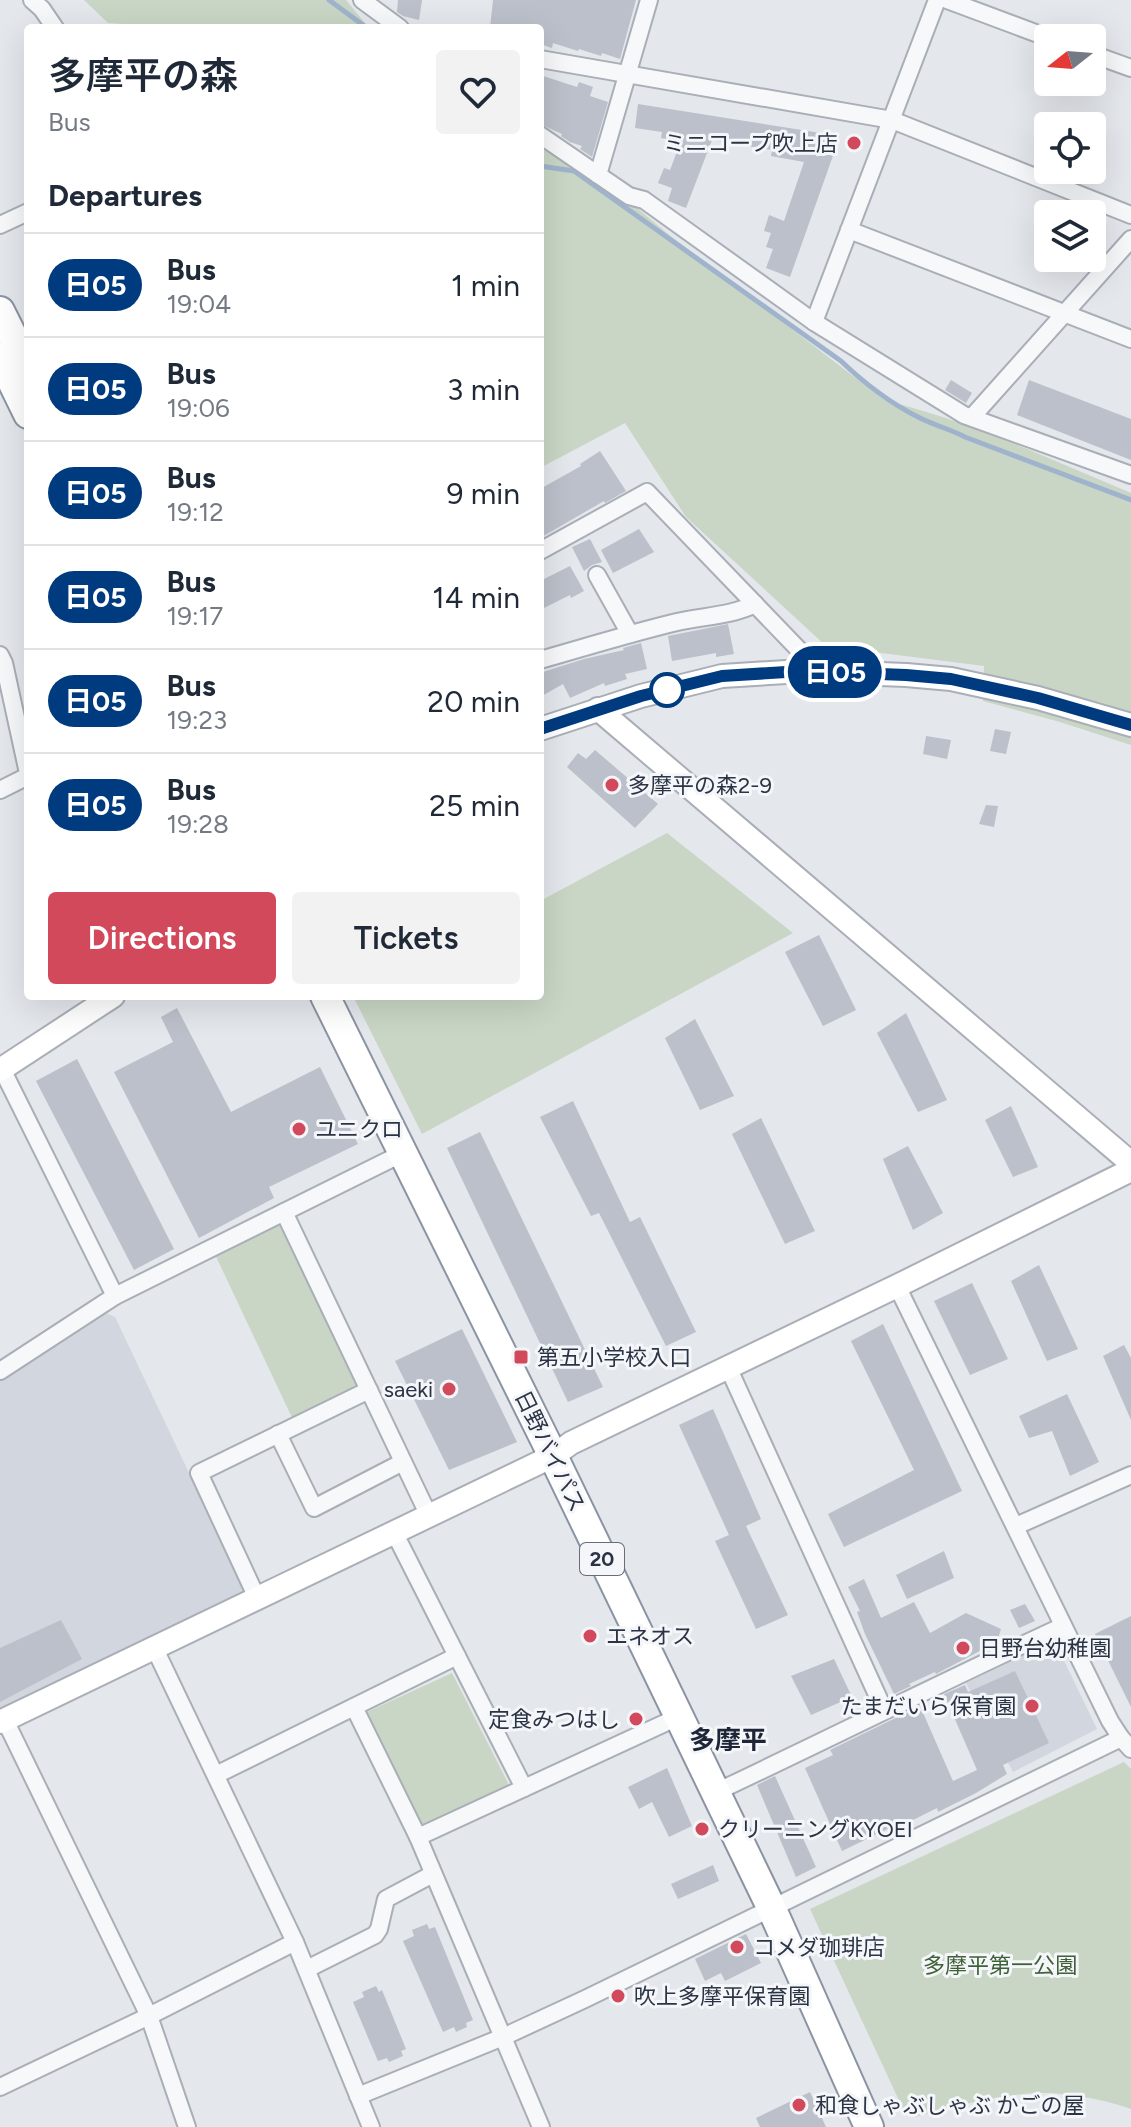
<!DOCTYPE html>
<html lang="en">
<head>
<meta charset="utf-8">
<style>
  :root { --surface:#fff; --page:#f2f2f3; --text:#1f2937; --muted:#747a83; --line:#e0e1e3; --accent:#d1495b }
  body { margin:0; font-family:Figtree,"Noto Sans JP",sans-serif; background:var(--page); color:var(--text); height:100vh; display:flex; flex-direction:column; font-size:30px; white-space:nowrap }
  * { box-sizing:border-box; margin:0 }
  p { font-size:26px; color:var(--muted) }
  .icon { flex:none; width:44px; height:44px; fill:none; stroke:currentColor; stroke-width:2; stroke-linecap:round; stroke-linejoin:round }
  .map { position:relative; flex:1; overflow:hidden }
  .drawer { position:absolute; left:24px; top:24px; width:520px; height:976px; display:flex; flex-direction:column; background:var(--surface); border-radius:8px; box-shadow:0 8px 32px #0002 }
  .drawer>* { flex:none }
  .badge { padding:0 16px; border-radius:26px; font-size:28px; line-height:52px }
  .needle { width:52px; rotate:253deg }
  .controls { position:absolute; left:1034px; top:24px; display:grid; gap:16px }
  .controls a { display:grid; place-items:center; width:72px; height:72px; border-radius:8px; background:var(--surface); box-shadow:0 8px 32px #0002; font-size:40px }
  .map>.badge { position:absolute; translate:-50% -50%; box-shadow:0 0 0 4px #fff }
  h2 { padding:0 24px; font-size:30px; line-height:72px }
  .round { display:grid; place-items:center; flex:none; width:84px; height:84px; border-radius:8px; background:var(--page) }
  .head { display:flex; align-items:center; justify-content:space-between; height:136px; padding:0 24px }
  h1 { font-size:38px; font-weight:600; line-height:60px }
  .button { display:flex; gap:16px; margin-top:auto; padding:16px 24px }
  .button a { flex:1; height:92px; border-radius:8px; background:var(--accent); color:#fff; font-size:32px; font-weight:600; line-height:92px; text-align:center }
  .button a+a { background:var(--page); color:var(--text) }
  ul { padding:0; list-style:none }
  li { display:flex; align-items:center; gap:24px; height:104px; padding:0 24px; border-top:2px solid var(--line) }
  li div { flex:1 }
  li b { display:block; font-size:30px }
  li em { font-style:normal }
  li .badge { min-width:88px; font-weight:700; text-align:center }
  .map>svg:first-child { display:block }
</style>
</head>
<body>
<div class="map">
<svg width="1131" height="2127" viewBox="0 0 1131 2127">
  <rect width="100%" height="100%" fill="#e4e7ec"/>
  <g fill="#d2d6de">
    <path d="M104 1312 115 1317 246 1593 0 1709V1380Z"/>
    <path d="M1054 1640 1097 1729 1013 1772 966 1683Z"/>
  </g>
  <g fill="#c9d6c5">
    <path d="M84 0H346L369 28H158L155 26 108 23Z"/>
    <path d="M540 148 617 191 668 234 883 399 946 418 1011 442 1131 493V745L1060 722 983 701 984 666 826 646 686 517 625 423 540 468Z"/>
    <path d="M667 833 793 933 422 1134 355 1000 363 996H540V901Z"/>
    <path d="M284 1212 369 1390 296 1426 212 1248Z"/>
    <path d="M452 1673 510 1787 423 1827 367 1712Z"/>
    <path d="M1124 1762 1131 1769V2109C1109 2100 1062 2092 1039 2093 1001 2094 952 2107 916 2117L903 2109 810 1909Z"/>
  </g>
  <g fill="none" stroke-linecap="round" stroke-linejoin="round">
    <g stroke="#9fb4cc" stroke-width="5">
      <path d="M329 0 367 28"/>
      <path d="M540 166 574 171 841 361C864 383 890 403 918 417 933 425 950 429 965 437L1131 500"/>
    </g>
  </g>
  <g fill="#bbc0ca">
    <path d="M398 0H422L419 20 403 16 397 12Z"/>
    <path d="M493 0H636L620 59 602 53 601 56 579 49 578 51 553 43 552 48 540 44V28H490Z"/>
    <path d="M540 75 577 87 579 82 593 87 590 96 608 102 592 157 580 149 582 146 570 142 561 136 562 134 540 124Z"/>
    <path d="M638 104 840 136 790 277 766 268 773 249 766 247 771 233 764 231 769 215 784 221 804 162 771 156 772 150 712 140 686 208 668 201 672 188 658 183 664 168 670 170 681 141 661 138 662 132 635 128Z"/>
    <path d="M951 380 972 393 966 403 945 390Z"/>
    <path d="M1029 380 1131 419V460L1017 415Z"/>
    <path d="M600 451 626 491 605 503 604 501 540 538V489L581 466 580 464Z"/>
    <path d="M639 529 654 552 613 573 601 550Z"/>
    <path d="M590 539 602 562 592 565 584 571 572 547Z"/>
    <path d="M570 566 584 591 571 598 570 595 540 610V581Z"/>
    <path d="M728 624 734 654 716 657V653L672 661 668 636Z"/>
    <path d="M641 643 647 669 625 674 627 679 605 686 604 683 570 698 563 684 540 697V673L584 659 624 650 623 648Z"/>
    <path d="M995 729 1011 732 1006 754 990 751Z"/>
    <path d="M926 736 951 740 947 759 923 754Z"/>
    <path d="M595 750 658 804 635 828 567 767 578 753 586 759Z"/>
    <path d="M986 805 998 806 994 827 979 824Z"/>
    <path d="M819 935 856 1010 823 1026 785 952Z"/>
    <path d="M177 1008 231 1112 320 1067 358 1144 269 1187 274 1198 199 1238 114 1072 173 1042 161 1017Z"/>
    <path d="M906 1013 947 1100 918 1112 877 1033Z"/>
    <path d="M695 1019 734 1096 700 1110 665 1038Z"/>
    <path d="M77 1059 174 1249 134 1270 36 1081Z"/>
    <path d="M573 1101 630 1222 640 1217 696 1332 666 1346 599 1213 591 1216 540 1117Z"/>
    <path d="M1011 1106 1038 1167 1013 1177 985 1120Z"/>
    <path d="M761 1118 815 1231 785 1244 732 1134Z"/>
    <path d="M480 1132 603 1387 568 1402 447 1148Z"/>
    <path d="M908 1146 943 1213 913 1230 883 1159Z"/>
    <path d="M1039 1265 1078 1349 1047 1361 1011 1281Z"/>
    <path d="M972 1283 1008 1359 970 1375 934 1301Z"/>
    <path d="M883 1324 962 1491 844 1547 828 1514 914 1470 851 1341Z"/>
    <path d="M462 1329 517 1442 449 1470 395 1361Z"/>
    <path d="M1124 1345 1131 1358V1420L1103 1356Z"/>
    <path d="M1067 1394 1099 1462 1070 1476 1052 1431 1029 1438 1019 1416Z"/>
    <path d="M713 1409 761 1519 746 1526 788 1615 756 1629 715 1541 729 1535 679 1425Z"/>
    <path d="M944 1551 954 1578 907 1599 896 1575Z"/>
    <path d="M864 1579 881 1618 914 1602 930 1633 966 1613 1001 1629 997 1642 936 1674 935 1672 909 1684 911 1686 894 1694 865 1634 857 1612 860 1611 848 1587Z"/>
    <path d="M1025 1604 1035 1621 1019 1628 1010 1610Z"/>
    <path d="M1131 1616V1707L1095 1634Z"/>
    <path d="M61 1620 82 1659 0 1702V1648Z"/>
    <path d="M834 1659 852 1697 811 1715 791 1676Z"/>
    <path d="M1015 1671 1049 1743 1003 1765 1007 1774 976 1793 938 1812 937 1808 909 1822 908 1819 842 1851 805 1768 833 1755 830 1750 920 1706 953 1781 977 1770 944 1694 965 1685 968 1692Z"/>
    <path d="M667 1768 692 1826 669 1837 652 1802 639 1809 628 1787Z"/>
    <path d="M775 1776 816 1867 796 1877 757 1785Z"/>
    <path d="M713 1865 719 1881 678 1899 671 1884Z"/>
    <path d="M427 1924 429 1929 435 1927 473 2020 466 2023 467 2027 456 2032 454 2027 443 2032 403 1941 414 1936 412 1930Z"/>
    <path d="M746 1934 761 1963 725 1981 721 1973 705 1981 695 1959Z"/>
    <path d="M376 1986 379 1992 382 1990 406 2049 401 2051 403 2056 389 2062 387 2058 378 2061 353 2002 364 1997 362 1992Z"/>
    <path d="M810 2092 826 2127H760L756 2118Z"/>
  </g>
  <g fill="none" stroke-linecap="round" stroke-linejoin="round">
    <g stroke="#a9aeb7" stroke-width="20">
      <g id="street">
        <path d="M32 0 42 9 55 28"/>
        <path d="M362 0 400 28"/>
        <path d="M947 0 1049 38"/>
        <path d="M1092 54 1131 68"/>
        <path d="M540 59 892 120 1131 215"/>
        <path d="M540 135 629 196 644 200 814 322 964 415 1131 475"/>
        <path d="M598 175 649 0"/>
        <path d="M0 225 28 212"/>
        <path d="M849 230 1131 339"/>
        <path d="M814 322 937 0"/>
        <path d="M972 417 1131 239"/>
        <path d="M540 551 647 492 802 653 809 671"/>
        <path d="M597 575 630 634"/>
        <path d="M0 655 4 663 28 773"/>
        <path d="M540 660C586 647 631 633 677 622 703 616 731 616 755 604"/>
        <path d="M0 790 28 776"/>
        <path d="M0 1065 115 1296"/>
        <path d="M284 1212 429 1516"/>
        <path d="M897 1286 1110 1721 1121 1738 1131 1749"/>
        <path d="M728 1367 884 1710"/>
        <path d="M0 1371 115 1296 403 1153"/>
        <path d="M278 1434 314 1508 403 1462"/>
        <path d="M1016 1526 1131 1475"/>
        <path d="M394 1532 524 1788"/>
        <path d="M257 1598 199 1473 369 1390"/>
        <path d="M154 1647 295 1942 371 2127"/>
        <path d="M354 1707 418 1837 541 2127"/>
        <path d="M5 1720 149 2016 187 2127"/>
        <path d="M216 1775 457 1656"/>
        <path d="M714 1793C831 1738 946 1680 1063 1626"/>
        <path d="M418 1837 678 1717"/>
        <path d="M307 1969 375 1935 379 1929 386 1899 433 1874"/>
        <path d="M0 2087 149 2016 295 1942"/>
        <path d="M358 2096 503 2037 585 1999 1121 1738"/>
      </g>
    </g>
    <g stroke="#a9aeb7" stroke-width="26">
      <g id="secondary">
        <path d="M598 709 1131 1163"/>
        <path d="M540 729 641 696 722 676 802 671 906 675 951 679 1038 698 1131 725"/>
        <path d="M0 1070 113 996"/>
        <path d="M0 1722 553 1456 571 1443 897 1286 1131 1170"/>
      </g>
    </g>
    <g stroke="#8b94a3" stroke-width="32">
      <g id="highway">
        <path d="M0 311 28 367"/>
        <path d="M0 357 28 414"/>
        <path d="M325 996 553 1456 771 1907 869 2127"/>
      </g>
    </g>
    <use href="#street" stroke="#f7f8fa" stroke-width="16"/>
    <use href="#secondary" stroke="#fff" stroke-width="22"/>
    <use href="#highway" stroke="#fff" stroke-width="28"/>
  </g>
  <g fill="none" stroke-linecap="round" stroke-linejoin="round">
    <g stroke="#fff" stroke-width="18">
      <path id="line" d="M540 729 641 696 722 676 802 671 906 675 951 679 1038 698 1131 725"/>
    </g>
    <use href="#line" stroke="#003b80" stroke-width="12"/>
  </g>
  <g fill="#d1495b" stroke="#f4f6f9" stroke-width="3">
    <circle cx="854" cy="143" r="8"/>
    <circle cx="612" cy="785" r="8"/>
    <circle cx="299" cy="1129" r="8"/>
    <rect x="513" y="1349" width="16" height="16" rx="4"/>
    <circle cx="449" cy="1389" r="8"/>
    <circle cx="590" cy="1636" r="8"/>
    <circle cx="963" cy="1648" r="8"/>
    <circle cx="1032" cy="1706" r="8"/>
    <circle cx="636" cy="1719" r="8"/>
    <circle cx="702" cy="1829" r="8"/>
    <circle cx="737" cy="1947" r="8"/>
    <circle cx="618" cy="1996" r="8"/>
    <circle cx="799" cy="2105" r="8"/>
  </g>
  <circle fill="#fff" stroke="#003b80" stroke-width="4" cx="667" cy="690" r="16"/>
  <g text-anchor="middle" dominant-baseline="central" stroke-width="6" stroke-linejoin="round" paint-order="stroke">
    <rect fill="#f4f6f9" stroke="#676e7b" stroke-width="2" x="580" y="1543" width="44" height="32" rx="6"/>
    <g font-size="20" font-weight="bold" fill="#2b3445">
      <text x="602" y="1559">20</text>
    </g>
    <g font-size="22" fill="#2b3445" stroke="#f4f6f9" text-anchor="start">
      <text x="838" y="143" text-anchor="end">ミニコープ吹上店</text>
      <text x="628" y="785">多摩平の森2-9</text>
      <text x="315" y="1129">ユニクロ</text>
      <text x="537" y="1357">第五小学校入口</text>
      <text x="433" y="1389" text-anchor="end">saeki</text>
      <text x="606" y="1636">エネオス</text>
      <text x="979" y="1648">日野台幼稚園</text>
      <text x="1016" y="1706" text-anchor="end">たまだいら保育園</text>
      <text x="620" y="1719" text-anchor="end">定食みつはし</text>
      <text x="718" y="1829">クリーニングKYOEI</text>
      <text x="753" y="1947">コメダ珈琲店</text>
      <text x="634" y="1996">吹上多摩平保育園</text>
      <text x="815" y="2105">和食しゃぶしゃぶ かごの屋</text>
    </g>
    <g font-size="22" fill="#2b3445" stroke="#f4f6f9">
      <text transform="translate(550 1451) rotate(64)">日野バイパス</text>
    </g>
    <g font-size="22" fill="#3f6138" stroke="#f4f6f9">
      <text x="1000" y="1965">多摩平第一公園</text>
    </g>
    <g font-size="26" font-weight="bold" fill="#1d2536" stroke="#f4f6f9">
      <text x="728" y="1740">多摩平</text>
    </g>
  </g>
</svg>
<div class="controls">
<a><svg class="needle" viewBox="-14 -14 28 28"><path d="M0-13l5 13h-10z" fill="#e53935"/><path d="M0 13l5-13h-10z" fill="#747a83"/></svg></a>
<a><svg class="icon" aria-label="locate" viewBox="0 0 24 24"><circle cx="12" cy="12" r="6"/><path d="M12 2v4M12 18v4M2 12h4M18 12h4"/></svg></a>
<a><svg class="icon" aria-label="layers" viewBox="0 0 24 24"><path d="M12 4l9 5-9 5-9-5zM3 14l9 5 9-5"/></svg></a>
</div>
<b class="badge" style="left:835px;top:672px;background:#003b80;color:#fff">日05</b>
<section class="drawer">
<div class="head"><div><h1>多摩平の森</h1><p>Bus</p></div><a class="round"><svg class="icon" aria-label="heart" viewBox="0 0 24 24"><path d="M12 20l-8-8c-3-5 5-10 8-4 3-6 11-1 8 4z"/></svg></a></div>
<h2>Departures</h2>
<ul>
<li><span class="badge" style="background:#003b80;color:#fff">日05</span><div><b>Bus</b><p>19:04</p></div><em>1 min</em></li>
<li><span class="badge" style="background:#003b80;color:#fff">日05</span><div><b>Bus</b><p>19:06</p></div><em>3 min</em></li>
<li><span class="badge" style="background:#003b80;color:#fff">日05</span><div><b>Bus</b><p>19:12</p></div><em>9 min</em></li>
<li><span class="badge" style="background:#003b80;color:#fff">日05</span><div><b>Bus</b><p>19:17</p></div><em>14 min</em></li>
<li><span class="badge" style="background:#003b80;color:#fff">日05</span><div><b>Bus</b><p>19:23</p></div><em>20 min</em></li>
<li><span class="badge" style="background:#003b80;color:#fff">日05</span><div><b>Bus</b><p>19:28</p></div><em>25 min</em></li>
</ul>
<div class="button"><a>Directions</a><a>Tickets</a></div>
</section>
</div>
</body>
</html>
